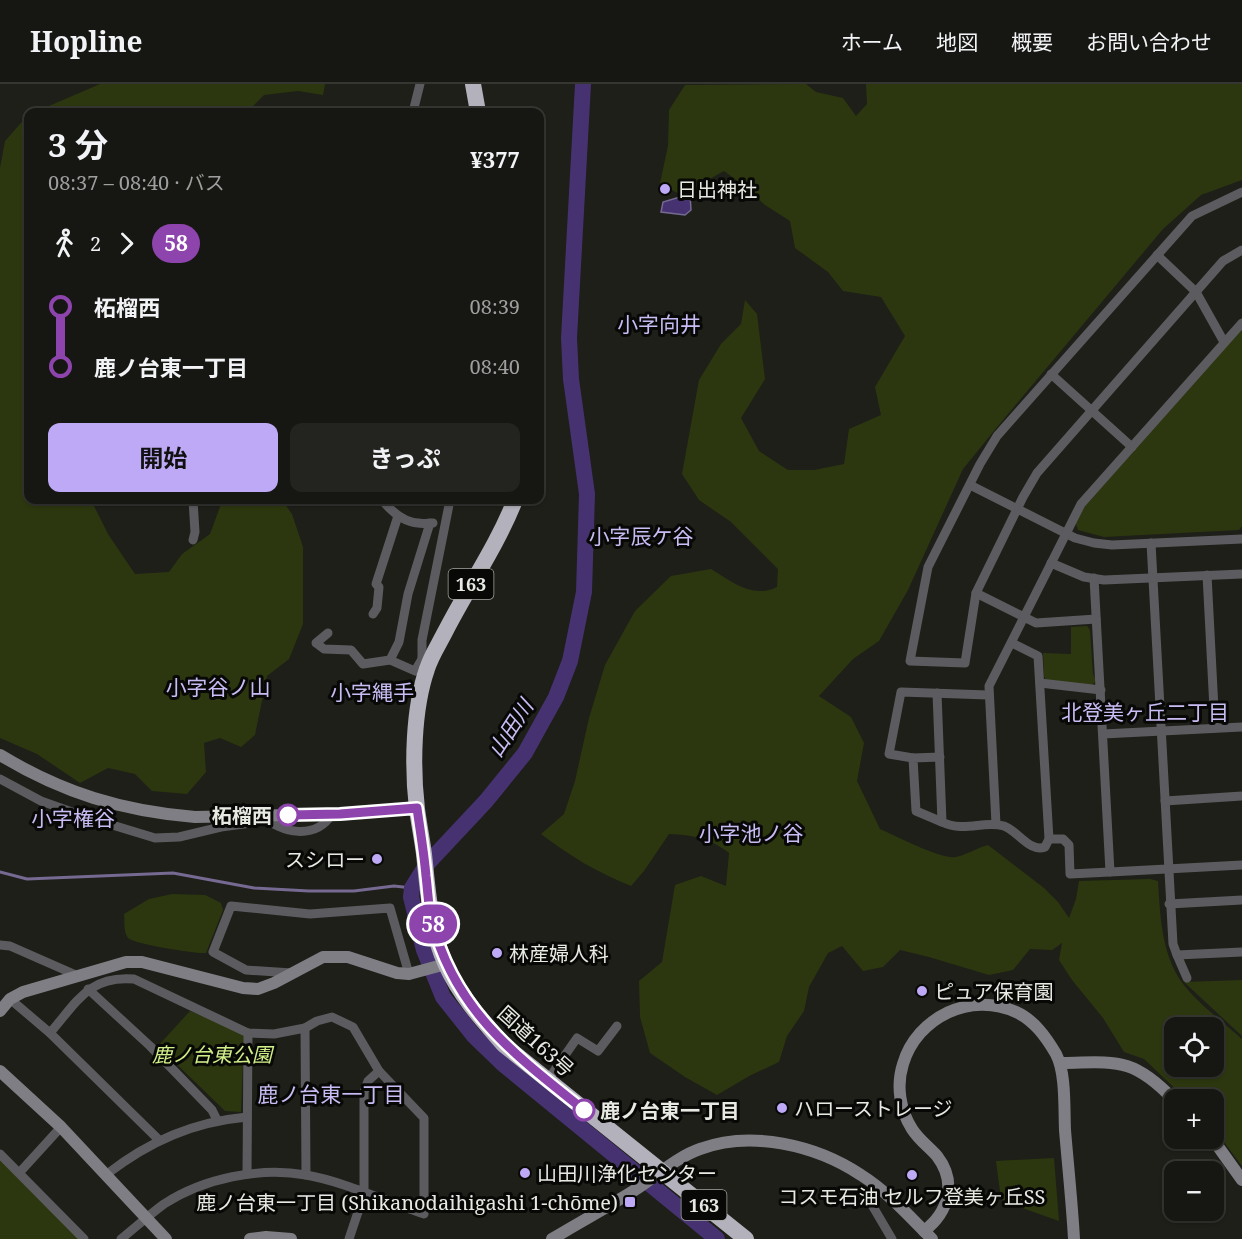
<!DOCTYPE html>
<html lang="ja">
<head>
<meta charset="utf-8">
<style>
  :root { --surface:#161712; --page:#232420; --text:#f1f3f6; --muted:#9e9f9f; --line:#353632; --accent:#bda9f5 }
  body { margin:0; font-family:"Noto Serif","Noto Sans JP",serif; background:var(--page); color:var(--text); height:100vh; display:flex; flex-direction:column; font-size:22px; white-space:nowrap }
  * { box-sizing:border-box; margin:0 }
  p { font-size:20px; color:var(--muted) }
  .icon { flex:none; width:33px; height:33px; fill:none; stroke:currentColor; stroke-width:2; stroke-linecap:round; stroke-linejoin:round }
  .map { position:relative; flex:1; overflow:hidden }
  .details { position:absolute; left:24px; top:24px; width:520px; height:396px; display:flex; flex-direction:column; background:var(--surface); border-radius:12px; box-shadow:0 2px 4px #0004,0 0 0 2px var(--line) }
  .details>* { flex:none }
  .badge { padding:0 12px; border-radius:20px; font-size:21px; line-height:39px }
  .controls { position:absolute; left:1164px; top:933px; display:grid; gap:12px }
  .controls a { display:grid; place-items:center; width:60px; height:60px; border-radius:12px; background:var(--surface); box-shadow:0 2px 4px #0004,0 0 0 2px var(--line); font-size:30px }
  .map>.badge { position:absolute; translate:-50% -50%; box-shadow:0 0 0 3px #fff }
  .legs { display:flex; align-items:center; gap:9px; height:66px; padding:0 24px; font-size:20px }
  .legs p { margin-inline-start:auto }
  .head { display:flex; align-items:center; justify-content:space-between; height:102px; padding:0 24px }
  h1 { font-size:33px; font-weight:700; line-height:45px }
  .cta { display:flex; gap:12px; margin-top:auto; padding:12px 24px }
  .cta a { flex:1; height:69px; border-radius:12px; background:var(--accent); color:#111; font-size:24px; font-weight:700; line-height:69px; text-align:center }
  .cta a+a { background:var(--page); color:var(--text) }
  ul { padding:0 24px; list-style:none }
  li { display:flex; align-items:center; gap:21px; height:60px; font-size:22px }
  li i { display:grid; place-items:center; width:9px; height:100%; margin:0 8px; background:currentColor }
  li i::after { content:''; width:15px; height:15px; margin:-8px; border:4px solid; border-radius:50%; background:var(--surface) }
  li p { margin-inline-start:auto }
  li:first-child i { background:linear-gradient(#0000 50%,currentColor 0) }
  li:last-child i { background:linear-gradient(currentColor 50%,#0000 0) }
  header { display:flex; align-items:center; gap:36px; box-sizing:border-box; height:84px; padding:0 30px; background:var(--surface); border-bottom:2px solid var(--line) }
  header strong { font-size:28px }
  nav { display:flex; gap:33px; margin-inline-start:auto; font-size:21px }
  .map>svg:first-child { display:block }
</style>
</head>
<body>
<header>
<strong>Hopline</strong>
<nav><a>ホーム</a><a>地図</a><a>概要</a><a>お問い合わせ</a></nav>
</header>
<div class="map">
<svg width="1242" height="1155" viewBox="0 0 1242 1155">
  <rect width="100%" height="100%" fill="#1d1f18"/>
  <g fill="#2c370f" fill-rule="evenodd">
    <path d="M100 0H325L323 11 298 7 264 11 247 28H35Z"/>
    <path d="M806 0 816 8 843 14 856 32 867 20 866 0H1242V96L1201 111 1163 145 998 342 963 385 908 506 879 557 853 575 819 612 851 633 864 659 857 697 880 745C896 752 942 776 956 773 966 771 977 764 988 761L1044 804 1058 818 1069 834 1076 815 1079 797 1150 795 1158 797C1160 828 1161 861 1176 889 1187 911 1223 938 1242 955V1082L1214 1045V1016L1186 1015 1144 975 1124 968 1103 934 1072 896 1059 876 1062 859 1052 866 1030 865 1013 886 989 891 929 873 900 866 883 883 863 887 842 862 828 869 809 903 804 927 787 952 779 978 751 991 717 1011 685 993 650 969 640 933 639 897 662 878 675 801 701 792 726 802 729 769C710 754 692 751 669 750L644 787 631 802C597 788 571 773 541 750L564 730 575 697 589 634 605 581 635 527 671 492 711 485C732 498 753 515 777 503L778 485 731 438 699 416 682 390 699 296 721 260 741 240 745 216 757 230 765 295 741 334 759 367 788 386H814L844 380 849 345 881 331 875 303 905 252 881 213 843 207 828 188 795 164 790 137 765 121 743 101 724 87 681 111 660 99 668 62 669 26 685 1ZM1174 944H1214V982H1174Z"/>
    <path d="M28 31V416H91L108 450 135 490 169 488 182 470 210 450 221 420 225 416H282L292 430 303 463V540L289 575 267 592 255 651 241 663 220 654 204 659 206 688 187 710 152 707 135 690 108 684 80 699 37 670 0 654V84L5 57Z"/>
    <path d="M1242 245V442L1239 446 1104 453 1078 446 1076 440 1085 422Z"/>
    <path d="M1087 542 1090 546 1093 590 1096 597 1091 602 1046 596 1044 592 1043 569 1071 570V543Z"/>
    <path d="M172 810 205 811 221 819 223 826 206 869C197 870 133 860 128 854 123 847 125 838 124 830L149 815Z"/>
    <path d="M1242 896V952L1184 898Z"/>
    <path d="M190 927 244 949 241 1028 225 1027 158 962Z"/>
    <path d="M0 1073 80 1155H0Z"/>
    <path d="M1054 1074 1059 1137 1005 1118 1001 1115 996 1077Z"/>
  </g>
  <path fill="#463270" stroke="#766992" stroke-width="1.5" d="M690 110 691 126 685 131 661 128 663 118Z"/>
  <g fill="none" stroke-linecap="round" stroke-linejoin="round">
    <path stroke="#766992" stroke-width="3" d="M0 788 27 795 173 789 254 804 309 807H354L394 802 412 804"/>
    <path stroke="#463270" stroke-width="16" d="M583 0 569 254 571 295 587 410 584 508 570 577 556 613 525 669 486 717 427 780 412 804 411 813 424 866 443 913 474 952 503 980 717 1155"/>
    <g stroke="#5c5b5f" stroke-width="9">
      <path d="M413 28 420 0"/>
      <path d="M1242 108 1192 132 997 352 980 380 928 483 910 577 965 579 976 509 1023 413 1037 389 1223 177 1242 166"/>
      <path d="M1157 171 1196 208 1224 258"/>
      <path d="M1051 290 1132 363"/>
      <path d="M970 401 1075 454 1094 459 1112 461 1242 455"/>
      <path d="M382 416C391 427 403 438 418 439 423 440 428 439 433 439"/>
      <path d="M193 456 195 448 193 416"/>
      <path d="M1151 459 1173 860 1177 871 1242 868"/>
      <path d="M1051 479 1084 493 1104 496 1242 490"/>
      <path d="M1207 491 1215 644"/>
      <path d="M1094 494 1110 788 1242 781"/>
      <path d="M976 509 1024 533 1081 420 1242 239"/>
      <path d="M373 530 377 524 379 503 376 500 398 432"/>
      <path d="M328 549 316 559 324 565 351 566 363 580 390 576"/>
      <path d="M422 575 415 587 390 576 399 558 408 510 430 439"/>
      <path d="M424 581 422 575V556L450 416"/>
      <path d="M1040 599 1101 606"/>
      <path d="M937 609 942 738C965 749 983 736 1004 742 1018 747 1030 769 1045 763L1049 755 1038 572 1012 559"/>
      <path d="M1103 650 1242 643"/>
      <path d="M940 673 913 674 916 727 942 738"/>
      <path d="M913 674 889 670 901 608 988 611"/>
      <path d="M0 695 41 717 86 733 155 754 179 753 221 743 251 739 262 731C281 750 316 756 332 730"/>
      <path d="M1165 717 1242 712"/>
      <path d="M996 740 989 602 1024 533 1036 539 1096 535"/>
      <path d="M1049 755H1063L1069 761 1070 790 1110 788"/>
      <path d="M1169 820 1242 816"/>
      <path d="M0 861 10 862 76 891"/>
      <path d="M1177 871 1187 894"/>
      <path d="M292 889 246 886 213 868 231 822 310 830 390 824 409 890"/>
      <path d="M88 905 150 962 212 1026 217 1036"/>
      <path d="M10 915 50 949 159 1056"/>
      <path d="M305 944 306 1091"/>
      <path d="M50 949C77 918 89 891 134 895L248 949 274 950 305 944 317 937 332 933 353 943 379 987 368 997 364 1008V1110L349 1155"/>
      <path d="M547 997 577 954 598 967 617 942"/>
      <path d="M0 1070 84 1155"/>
      <path d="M20 1088 61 1043"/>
      <path d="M107 1090C150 1057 193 1038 247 1033"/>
      <path d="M247 1090 248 949"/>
      <path d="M880 1105 869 1116 892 1155"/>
      <path d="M121 1155C136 1143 149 1131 164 1120 204 1094 259 1083 306 1091 342 1097 388 1118 424 1130V1034L379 987"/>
    </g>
    <g stroke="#7f7e84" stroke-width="12">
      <path d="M0 671C63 709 122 727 195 733L340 730 417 724"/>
      <path d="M0 927 10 915 23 908 126 878H142L243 904 258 905 274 899 323 873H348L397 889 409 890 446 880"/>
      <path d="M1060 979C1117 978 1133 973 1174 1016"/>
      <path d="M0 987 61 1043 166 1155"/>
      <path d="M1212 1054 1242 1096"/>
      <path d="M924 1147C949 1128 957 1098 937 1072 929 1063 919 1056 912 1045 900 1026 896 1002 903 980 917 933 971 907 1016 928 1034 936 1046 953 1056 970 1066 989 1064 1024 1065 1046 1068 1082 1072 1119 1074 1155"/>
      <path d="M250 1155 266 1153 291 1155"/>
      <path d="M552 1155C580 1138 610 1122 638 1104 658 1091 677 1073 700 1065 751 1046 816 1061 861 1091 888 1108 910 1133 932 1155"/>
    </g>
    <g stroke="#b3b1bb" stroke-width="16">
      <path d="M473 0 478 28"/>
      <path d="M515 416C497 462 468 503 445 548 439 560 431 572 427 585 413 625 412 683 417 725 419 740 422 755 424 770 428 807 430 846 446 881 460 912 482 936 504 961L746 1155"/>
    </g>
  </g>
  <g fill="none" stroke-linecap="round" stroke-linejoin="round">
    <g stroke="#fff" stroke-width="14">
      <path id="line-1" d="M288 731 340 730 417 724C420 746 424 769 426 792 428 807 428 823 432 837 454 926 516 972 584 1026"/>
    </g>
    <use href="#line-1" stroke="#8e44ad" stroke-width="9"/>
  </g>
  <g fill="#bda9f5" stroke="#080906" stroke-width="2">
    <circle cx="665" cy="105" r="6"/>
    <circle cx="377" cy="775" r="6"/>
    <circle cx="497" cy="869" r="6"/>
    <circle cx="922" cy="907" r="6"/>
    <circle cx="782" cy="1024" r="6"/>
    <circle cx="525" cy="1089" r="6"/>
    <circle cx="912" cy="1091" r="6"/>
    <rect x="624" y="1112" width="12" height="12" rx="3"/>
  </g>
  <g fill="#fff" stroke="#8e44ad" stroke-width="3">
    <circle cx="288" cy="731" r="10"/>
    <circle cx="584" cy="1026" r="10"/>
  </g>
  <g text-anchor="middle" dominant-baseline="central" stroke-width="6" stroke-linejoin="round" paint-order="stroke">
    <g fill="#080906" stroke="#a4a6a1" stroke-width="1.5">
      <rect x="448.5" y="485" width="45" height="30" rx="4.5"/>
      <rect x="681.5" y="1106" width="45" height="30" rx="4.5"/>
    </g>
    <g font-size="18" font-weight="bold" fill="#e7e9e3">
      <text x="471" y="500">163</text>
      <text x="704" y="1121">163</text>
    </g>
    <g font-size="20" fill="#e7e9e3" stroke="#080906" text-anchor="start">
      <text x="677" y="105">日出神社</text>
      <text x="365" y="775" text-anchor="end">スシロー</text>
      <text x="509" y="869">林産婦人科</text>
      <text x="934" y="907">ピュア保育園</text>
      <text x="794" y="1024">ハローストレージ</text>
      <text x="537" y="1089">山田川浄化センター</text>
      <text x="912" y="1112" text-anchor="middle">コスモ石油 セルフ登美ヶ丘SS</text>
      <text x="618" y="1118" text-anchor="end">鹿ノ台東一丁目 (Shikanodaihigashi 1-chōme)</text>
    </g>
    <g font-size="20" font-weight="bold" fill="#e7e9e3" stroke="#080906" text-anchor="end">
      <text x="272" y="731">柘榴西</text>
      <text x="600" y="1026" text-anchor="start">鹿ノ台東一丁目</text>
    </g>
    <g font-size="20" fill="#e7e9e3" stroke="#080906">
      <text transform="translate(536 957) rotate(42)">国道163号</text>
    </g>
    <g font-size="20" font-style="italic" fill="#d1ef88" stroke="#080906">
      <text x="212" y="970">鹿ノ台東公園</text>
    </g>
    <g font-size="21" fill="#c9bbf4" stroke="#080906">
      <text x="659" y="240">小字向井</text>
      <text x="641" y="452">小字辰ケ谷</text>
      <text x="218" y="603">小字谷ノ山</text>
      <text x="372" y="608">小字縄手</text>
      <text x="1145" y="628">北登美ヶ丘二丁目</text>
      <text x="73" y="734">小字権谷</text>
      <text x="751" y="749">小字池ノ谷</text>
      <text x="331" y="1010">鹿ノ台東一丁目</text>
    </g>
    <g font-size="21" font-style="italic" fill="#cabdf6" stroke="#080906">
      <text transform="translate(510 644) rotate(-57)">山田川</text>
    </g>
  </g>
</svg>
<div class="controls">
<a><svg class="icon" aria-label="locate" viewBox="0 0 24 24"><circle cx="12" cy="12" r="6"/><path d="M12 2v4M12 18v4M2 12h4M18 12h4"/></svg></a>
<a>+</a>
<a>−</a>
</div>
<b class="badge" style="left:433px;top:840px;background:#8e44ad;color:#fff">58</b>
<section class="details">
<div class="head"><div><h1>3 分</h1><p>08:37 – 08:40 · バス</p></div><b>¥377</b></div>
<div class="legs"><svg class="icon" aria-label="walk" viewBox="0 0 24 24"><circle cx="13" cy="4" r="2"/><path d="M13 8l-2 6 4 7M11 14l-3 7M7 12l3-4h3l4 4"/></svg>2<svg class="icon" aria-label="forward" viewBox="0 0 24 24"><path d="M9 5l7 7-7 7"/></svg><b class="badge" style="background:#8e44ad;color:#fff">58</b></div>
<ul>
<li><i style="color:#8e44ad"></i><b>柘榴西</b><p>08:39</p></li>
<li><i style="color:#8e44ad"></i><b>鹿ノ台東一丁目</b><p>08:40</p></li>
</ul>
<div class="cta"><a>開始</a><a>きっぷ</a></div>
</section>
</div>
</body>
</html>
